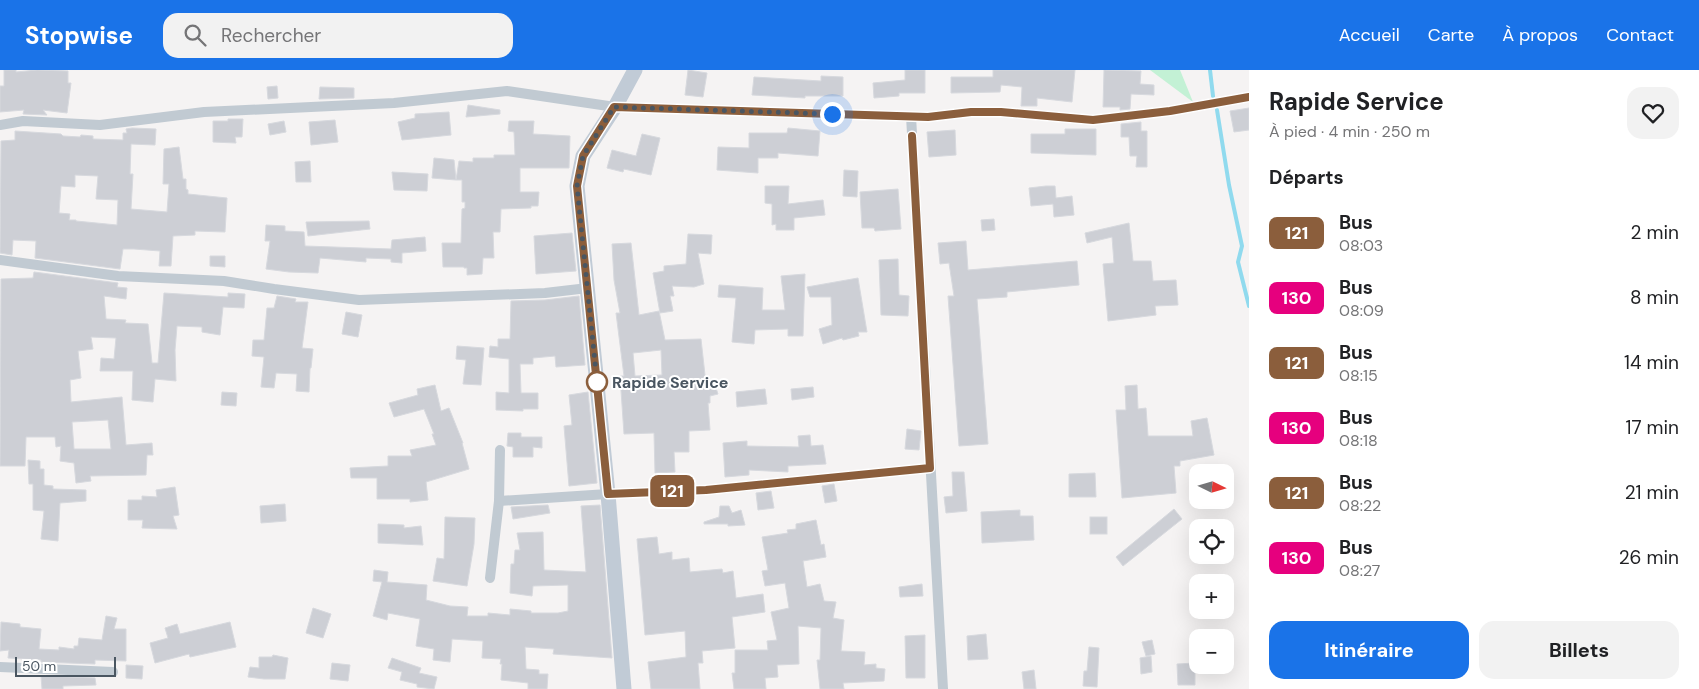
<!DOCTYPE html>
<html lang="fr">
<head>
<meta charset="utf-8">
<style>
  :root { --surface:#fff; --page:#f2f2f2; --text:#202124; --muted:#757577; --accent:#1a73e8 }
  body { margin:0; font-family:"DM Sans",sans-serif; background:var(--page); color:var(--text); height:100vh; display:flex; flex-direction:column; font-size:19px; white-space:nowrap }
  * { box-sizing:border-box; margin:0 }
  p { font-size:16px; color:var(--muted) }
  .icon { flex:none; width:28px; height:28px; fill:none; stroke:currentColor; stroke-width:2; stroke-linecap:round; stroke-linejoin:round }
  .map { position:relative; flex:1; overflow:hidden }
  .side { display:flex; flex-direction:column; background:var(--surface); width:450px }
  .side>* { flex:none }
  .badge { padding:0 10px; border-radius:8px; font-size:18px; line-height:32px }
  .needle { width:32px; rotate:95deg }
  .tools { position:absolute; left:1189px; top:394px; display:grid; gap:10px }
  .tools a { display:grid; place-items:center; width:45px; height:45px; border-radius:10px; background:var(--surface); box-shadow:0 5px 20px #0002; font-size:25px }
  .scale { position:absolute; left:15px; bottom:12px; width:101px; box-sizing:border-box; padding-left:5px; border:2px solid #4a5661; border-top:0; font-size:14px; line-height:18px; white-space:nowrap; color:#4a5661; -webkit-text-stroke:4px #fff; paint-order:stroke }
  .you { position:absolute; width:25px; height:25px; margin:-12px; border:4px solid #fff; border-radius:50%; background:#1a73e8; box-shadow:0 0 0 8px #1a73e833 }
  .map>.badge { position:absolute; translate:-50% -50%; box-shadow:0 0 0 2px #fff }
  h2 { padding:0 20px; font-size:19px; line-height:45px }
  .round { display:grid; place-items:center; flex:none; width:52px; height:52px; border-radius:15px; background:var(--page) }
  .overview { display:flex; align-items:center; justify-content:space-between; height:85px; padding:0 20px }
  h1 { font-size:24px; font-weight:700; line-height:38px }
  .action { display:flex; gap:10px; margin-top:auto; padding:10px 20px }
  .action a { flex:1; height:58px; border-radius:15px; background:var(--accent); color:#fff; font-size:20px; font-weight:700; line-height:58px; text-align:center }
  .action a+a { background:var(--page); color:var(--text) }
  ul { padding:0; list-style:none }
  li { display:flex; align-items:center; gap:15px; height:65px; padding:0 20px }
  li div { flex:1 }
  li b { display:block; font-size:19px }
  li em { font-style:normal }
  li .badge { min-width:55px; font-weight:700; text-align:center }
  header { display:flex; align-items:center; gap:30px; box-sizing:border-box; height:70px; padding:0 25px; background:var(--accent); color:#fff }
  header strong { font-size:24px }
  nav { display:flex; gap:28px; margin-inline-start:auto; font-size:18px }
  .search { width:350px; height:45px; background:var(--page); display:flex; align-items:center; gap:12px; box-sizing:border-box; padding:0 18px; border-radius:15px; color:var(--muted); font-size:19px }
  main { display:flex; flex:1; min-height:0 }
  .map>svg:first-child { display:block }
</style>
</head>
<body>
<header>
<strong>Stopwise</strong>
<div class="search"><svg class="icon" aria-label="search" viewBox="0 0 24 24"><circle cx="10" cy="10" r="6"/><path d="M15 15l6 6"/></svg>Rechercher</div>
<nav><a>Accueil</a><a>Carte</a><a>À propos</a><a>Contact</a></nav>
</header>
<main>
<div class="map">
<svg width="1249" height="619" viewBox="0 0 1249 619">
  <rect width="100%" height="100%" fill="#f5f3f3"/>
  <path fill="#c3f1d5" d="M1150 0H1180L1193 32Z"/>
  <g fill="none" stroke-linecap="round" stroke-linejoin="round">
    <g stroke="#90daee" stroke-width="4">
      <path d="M1210 0 1213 26"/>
      <path d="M1217 40 1229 115 1242 176 1238 192 1249 236"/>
    </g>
  </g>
  <g fill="#cdcfd5" stroke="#d7d9de" fill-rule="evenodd">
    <path d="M4 0H16V2L37 0 68 1V13H71L67 43 43 40 47 45 23 44 24 40 0 42V16H4Z"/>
    <path d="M688 0 707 3 703 27 685 25Z"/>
    <path d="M905 0H925V23H899V26L874 28 873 13 905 10Z"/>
    <path d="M993 0H1075L1072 32 1037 28V36H1021L1022 17 1001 15 1000 22 951 23V7H993Z"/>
    <path d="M1104 0 1141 1 1140 14 1154 15V25L1131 24 1130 39 1120 40V37H1103Z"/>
    <path d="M821 6 843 7V26H805V28L752 25 754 7 821 11Z"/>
    <path d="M277 16 278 28 268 29 267 17Z"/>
    <path d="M320 17 354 18V28L319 29Z"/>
    <path d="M468 35 500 40V44L466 47Z"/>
    <path d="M1249 38V60L1234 62 1230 41Z"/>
    <path d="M449 42 451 65 402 70 398 52 415 48V44Z"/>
    <path d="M228 49H243L242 67H235L236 73 213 72V51H228Z"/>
    <path d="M335 50 338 72 311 75 309 52Z"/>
    <path d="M284 51 286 62 270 65 268 54Z"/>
    <path d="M509 51H534L533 64 570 66 569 98H520V122H539L538 136H531V138L501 139 500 162H493L494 188H483L482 204 467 205V198H464V197H443L442 173H461L462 139 465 138V132H462V110H456L459 91 473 92V88H494V85H515L514 62 508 61Z"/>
    <path d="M1141 52V61H1147V97H1136L1137 86H1130L1129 67H1121V54Z"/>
    <path d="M132 58 156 59 155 75 131 74 130 104H133L131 139 167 142 169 114H163L164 79 179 77 183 109H186V119L188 120V124L227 128 225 162 195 161V165L173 166 171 196H159L160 181 134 179H123L120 199 35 188 36 171 13 170 12 185 0 183 1 71 15 70V61L61 64 63 66 80 67 81 65 93 66V69L123 70V63H127L126 59ZM75 105 98 106 96 129 118 130 117 155 76 151V150H69L70 144 59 143 61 116 75 117Z"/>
    <path d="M788 58 820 61 818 86 778 83V88H758V103L717 100 718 77 749 78V63H787Z"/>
    <path d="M1065 59H1096V85L1031 83V64H1065Z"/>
    <path d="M955 60 956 85 929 87 927 62Z"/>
    <path d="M642 64 660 68 651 105 624 99 623 102 607 98 612 80 636 86Z"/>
    <path d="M434 88 454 90 456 110 432 108Z"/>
    <path d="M310 91 311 112H296L295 92Z"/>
    <path d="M844 100 858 101 857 127 843 126Z"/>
    <path d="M392 102 428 104 427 121 394 120Z"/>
    <path d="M765 116H789L788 134 823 130 825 145 794 148V160H776V154L772 155V134L765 133Z"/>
    <path d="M1046 116H1055L1056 128 1072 126 1074 145 1054 147 1053 134 1031 136 1029 118Z"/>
    <path d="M898 119 901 159 875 161 874 158H862L860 122Z"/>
    <path d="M994 149 995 160 982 161 981 150Z"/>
    <path d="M369 151 370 159 308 166 306 152Z"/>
    <path d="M1129 153 1133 191H1151L1153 211 1176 210 1178 235 1155 236 1156 245 1108 251 1103 194 1114 193 1112 167 1087 173 1085 163Z"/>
    <path d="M266 155 285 156V161L304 162 305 176 391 179 392 170 425 167 426 181 402 183V193L391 192V189L366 188V192L320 188 318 203 289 202 266 199 270 171H265Z"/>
    <path d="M572 163 576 201 536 204 534 166Z"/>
    <path d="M688 164 712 165 711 184 698 183 704 214 694 217 672 216 674 226H670L673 241 660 243 653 203 664 201V196L686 194Z"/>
    <path d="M966 171 968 200 1077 191 1079 215 1007 222V227L977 229 988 374 959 376 948 226H954L949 193 940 194 938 173Z"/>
    <path d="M631 173 639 245 659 241 665 270 701 269 706 314 714 312 718 324 710 326V333H708L710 360 689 361V382H674L675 402 655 403 654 363 624 364 620 306H624L616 243H620L614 210 612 174ZM661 280 662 305 635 306 633 283Z"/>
    <path d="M210 186H225V197L210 196Z"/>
    <path d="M898 189 899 225 909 226 908 246 881 245 879 190Z"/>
    <path d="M34 202 118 213 117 217 127 218 126 229 104 226 106 249 126 250 125 253 148 254 152 293H158L164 223 228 227V223L245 224 244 238 223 237 220 265 202 262V257L177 256 175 280 176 311 155 309 153 332 132 330 133 301H100L101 288 114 289 116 268 91 267 93 279 78 281 81 308 70 310 71 332 122 327 126 375 152 373 153 385H147L146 405 90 406 91 411 76 413 74 393 60 391 61 376 56 377 55 367H26L25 396H0L1 209 33 208ZM108 350 111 379H74L72 352Z"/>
    <path d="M805 204 803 266H788V259L755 260 754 274 732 272 736 228 718 227 719 215 763 218 762 240H785L781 206Z"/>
    <path d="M858 208 867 262H858L859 266 843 270 842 268 823 274 819 259 832 255 831 227H810L807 217Z"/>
    <path d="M277 226 296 229 295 232H308L302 278 313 279 311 298H310L309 322 296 321 297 304 276 303 274 318 261 317 264 287 252 286 253 270H264L267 238H274Z"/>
    <path d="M579 226 585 295 556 297 555 286 533 288V294H520L521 323H538V339H523V341L496 340V322L509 323V289L489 287 490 276 498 277V269H510L511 231 545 230Z"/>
    <path d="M346 242 362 245 358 267 342 264Z"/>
    <path d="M457 276 484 278 481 315 463 314 466 290 456 289Z"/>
    <path d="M435 315 441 341 449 338 463 373H462L469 399 426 412 428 430 410 432V429H377V408H351L350 398 388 396V386H412L410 380 436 375 432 364H434L424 339 394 347 389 333 418 325 417 319Z"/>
    <path d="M1137 315 1138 339 1146 338 1148 366H1193L1191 351 1207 348 1214 385 1180 391V396H1174L1176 423 1122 428 1116 340H1126L1125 316Z"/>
    <path d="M813 317 814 327 792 330 791 319Z"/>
    <path d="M765 319 767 334 737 337 736 322Z"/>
    <path d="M222 322 237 323 236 336 221 335Z"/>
    <path d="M588 322 597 413 569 416 564 356 572 355 569 325Z"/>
    <path d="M907 359 921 361 919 380 905 379Z"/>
    <path d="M508 363H521V367H542V378L533 377V387H513V377L507 376Z"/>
    <path d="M810 365 811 376 823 375 826 394 788 396V402L749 400V405L725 407 723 373 747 371V376L799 377 798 366Z"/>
    <path d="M28 390 40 391V399H44V415L53 416V419L86 420V431L60 433 58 471 41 469 44 441 33 440V414H29Z"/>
    <path d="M952 402H964L967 441 946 443 944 427 953 426Z"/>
    <path d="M1095 403 1096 427H1069V404Z"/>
    <path d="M834 414 837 431 825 433 822 416Z"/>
    <path d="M175 417 179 445 173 446 177 459 142 458 143 450H128V430H142V426L157 427 156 420Z"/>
    <path d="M771 421 774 438 758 440 756 423Z"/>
    <path d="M285 434 286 451 261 453 260 436Z"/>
    <path d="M548 435 550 443 513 449 511 437Z"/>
    <path d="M600 435 612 588 553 584 554 579 525 577 526 599 539 600V604H548L547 619H528V613L501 610 502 594H500L501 589 482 588 483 571 452 569 450 592 433 590 434 579 416 576 420 549 388 543 387 550 373 546 382 512 373 511 374 500 388 502 387 512 427 515 426 530 450 536 468 537 467 546H488V543L510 545V539L531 541V543H558L568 541V515L533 516 532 526 510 523 511 494H514L515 480H520L517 463 543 462 544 500 586 502 581 436Z"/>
    <path d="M720 436H729L732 443 741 440 745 455 728 456V454H704V452L719 447Z"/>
    <path d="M1174 439 1182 449 1123 496 1116 487Z"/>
    <path d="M1020 440V446H1033L1034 470 982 473 981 442Z"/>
    <path d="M445 447 475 448 474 474 467 516 433 511 437 488 444 489Z"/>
    <rect x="1090" y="447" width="17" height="17"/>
    <path d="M816 450 821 475 824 474 826 487 803 491 807 517 820 514 824 531 836 532 833 548 844 550 841 581 865 582 864 595 876 594V598L885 599 884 611 843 613 844 619H820L817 590H820L821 558 798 556 799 594 777 595 778 607 765 608 766 619H734L732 603H735V580H768L767 571 777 570 771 542 789 538 785 513 765 516 762 501 768 500 762 467 788 463 787 460 796 459V454Z"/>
    <path d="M378 454 404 455V458L421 456 423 475 378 473Z"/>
    <path d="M657 467 659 484 672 482V490L689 488 690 502 722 499 723 503 733 501 736 528 763 524 765 542 732 547 735 578 702 581 703 593H698L700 619H651L648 592 686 587 685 561 645 565 637 469Z"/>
    <path d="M922 514 923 526 900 527 899 517Z"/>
    <path d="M313 538 331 544 323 568 306 563Z"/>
    <path d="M106 546 117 548 114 559H126V591L95 590V594L41 592V590L8 588 9 580 0 581 1 552 20 554V557L41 559 39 579 59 580V577L74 579V576H78L79 568 102 570Z"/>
    <path d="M230 552 236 577 190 587 189 584 155 593 150 573 168 568 165 558 177 554 180 564Z"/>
    <path d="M986 564 988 589 968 590 967 566Z"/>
    <path d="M925 565V608H906L905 566Z"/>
    <path d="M1152 570 1155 584 1146 586 1142 572Z"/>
    <path d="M1089 577 1099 578 1097 617 1083 616 1084 601H1087Z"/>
    <path d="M273 585 288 588 285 609H264L248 607 250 597 259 598V587H272Z"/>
    <path d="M1151 586 1152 602 1141 604 1140 588Z"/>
    <path d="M392 588 421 598 419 603 437 607 434 619 417 617V614L400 610 402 602 388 598Z"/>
    <path d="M332 593 350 595 348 611 330 609Z"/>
    <path d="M1195 593V615H1178L1177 594Z"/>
    <path d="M126 595 143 596 142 609 126 608Z"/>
    <path d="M1034 600 1036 619H1024L1022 602Z"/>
    <path d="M41 606 95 608 96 615 63 616V619H42Z"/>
  </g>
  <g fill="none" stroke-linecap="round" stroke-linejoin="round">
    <g stroke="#c1cad2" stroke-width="10">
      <path d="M911 46 943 619"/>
      <path d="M0 55 23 51 100 55 204 42 394 33 507 21 615 37 928 47 971 42H1001L1093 50 1170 41 1249 27"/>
      <path d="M0 190 118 206 224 211 274 219 359 230 545 223 588 218"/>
      <path d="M499 431 608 424 707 420 930 398"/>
      <path d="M490 508 499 431 500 380"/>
      <path d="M0 597 113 602"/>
    </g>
    <path stroke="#c1cbd6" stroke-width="15" d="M624 619 608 424 577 116 583 86 615 37 635 0"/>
  </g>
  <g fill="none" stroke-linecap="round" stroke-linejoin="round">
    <g stroke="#fff" stroke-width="11">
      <path id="line" d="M912 66 930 398 706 420 608 424 577 116 583 86 614 37 928 47 971 42H1001L1093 50 1170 41 1249 27"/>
    </g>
    <use href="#line" stroke="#8b5e3c" stroke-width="8"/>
    <path stroke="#4a5661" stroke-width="5" stroke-dasharray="0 9" d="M597 312 577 116 583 86 614 37 832 44"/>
  </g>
  <circle fill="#fff" stroke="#8b5e3c" stroke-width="2.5" cx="597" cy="312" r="10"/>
  <g text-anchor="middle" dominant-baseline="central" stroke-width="4" stroke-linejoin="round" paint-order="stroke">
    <g font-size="16" font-weight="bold" fill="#4a5661" stroke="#fff" text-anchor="start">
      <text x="612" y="312">Rapide Service</text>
    </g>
  </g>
</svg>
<div class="tools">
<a><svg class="needle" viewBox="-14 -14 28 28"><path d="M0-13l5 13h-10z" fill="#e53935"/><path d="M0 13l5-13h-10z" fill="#757577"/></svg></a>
<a><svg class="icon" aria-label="locate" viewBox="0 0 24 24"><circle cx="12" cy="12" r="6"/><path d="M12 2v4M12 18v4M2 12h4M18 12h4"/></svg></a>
<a>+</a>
<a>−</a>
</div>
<div class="scale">50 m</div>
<div class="you" style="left:832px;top:44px"></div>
<b class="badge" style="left:672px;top:421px;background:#8b5e3c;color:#fff">121</b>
</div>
<section class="side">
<div class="overview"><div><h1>Rapide Service</h1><p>À pied · 4 min · 250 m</p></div><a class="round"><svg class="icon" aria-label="heart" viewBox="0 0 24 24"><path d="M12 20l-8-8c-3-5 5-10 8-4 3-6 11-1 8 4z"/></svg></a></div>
<h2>Départs</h2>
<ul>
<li><span class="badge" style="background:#8b5e3c;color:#fff">121</span><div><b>Bus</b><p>08:03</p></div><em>2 min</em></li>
<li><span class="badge" style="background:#e6007e;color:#fff">130</span><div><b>Bus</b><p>08:09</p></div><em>8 min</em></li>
<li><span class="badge" style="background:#8b5e3c;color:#fff">121</span><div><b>Bus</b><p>08:15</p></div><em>14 min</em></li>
<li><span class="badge" style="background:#e6007e;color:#fff">130</span><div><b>Bus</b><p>08:18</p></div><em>17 min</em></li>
<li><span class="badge" style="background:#8b5e3c;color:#fff">121</span><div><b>Bus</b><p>08:22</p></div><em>21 min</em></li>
<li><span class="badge" style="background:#e6007e;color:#fff">130</span><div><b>Bus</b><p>08:27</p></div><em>26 min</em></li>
</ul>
<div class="action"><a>Itinéraire</a><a>Billets</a></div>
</section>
</main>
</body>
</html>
